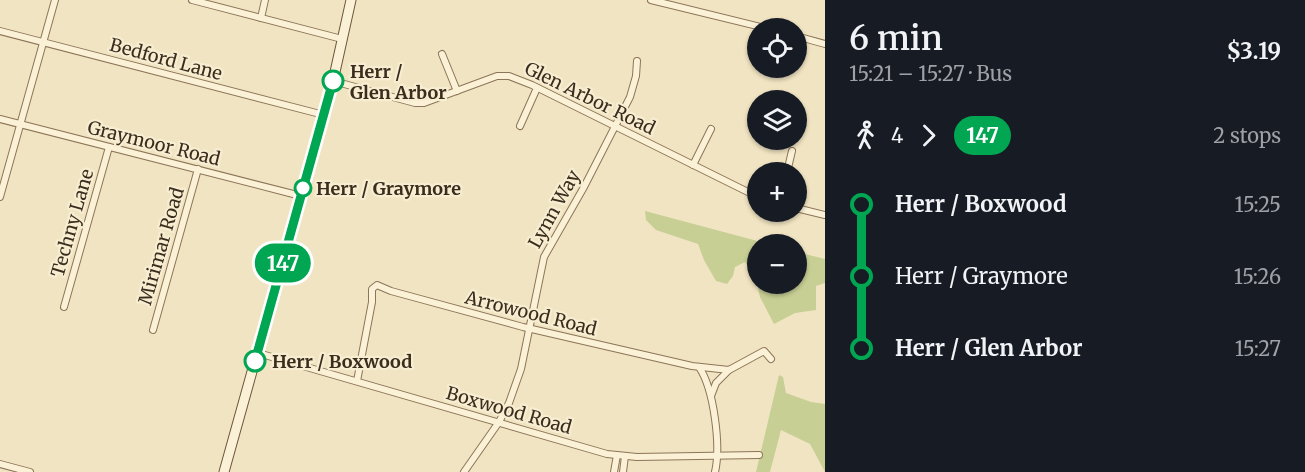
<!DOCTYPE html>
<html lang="en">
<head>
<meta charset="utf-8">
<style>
  :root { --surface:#171b24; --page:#20242c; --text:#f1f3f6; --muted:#9ea1a6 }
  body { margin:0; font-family:Merriweather,serif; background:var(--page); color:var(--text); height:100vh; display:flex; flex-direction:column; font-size:22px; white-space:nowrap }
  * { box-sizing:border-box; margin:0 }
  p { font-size:20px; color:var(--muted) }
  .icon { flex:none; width:33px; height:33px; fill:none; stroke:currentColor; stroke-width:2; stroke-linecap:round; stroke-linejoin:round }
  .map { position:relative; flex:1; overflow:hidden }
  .sheet { display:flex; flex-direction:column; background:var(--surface); width:480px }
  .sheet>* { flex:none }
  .badge { padding:0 12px; border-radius:20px; font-size:21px; line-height:39px }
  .buttons { position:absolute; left:747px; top:18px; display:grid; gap:12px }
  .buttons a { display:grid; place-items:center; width:60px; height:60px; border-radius:50%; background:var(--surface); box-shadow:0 2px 4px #0004; font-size:30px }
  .map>.badge { position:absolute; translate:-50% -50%; box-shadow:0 0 0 3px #fff }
  .legs { display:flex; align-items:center; gap:9px; height:66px; padding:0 24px; font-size:20px }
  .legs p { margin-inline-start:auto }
  .head { display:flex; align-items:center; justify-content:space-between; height:102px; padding:0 24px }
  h1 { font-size:33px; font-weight:600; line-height:45px }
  ul { padding:0 24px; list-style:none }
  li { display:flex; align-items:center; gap:21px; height:72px; font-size:22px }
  li i { display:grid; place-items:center; width:9px; height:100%; margin:0 8px; background:currentColor }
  li i::after { content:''; width:15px; height:15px; margin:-8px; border:4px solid; border-radius:50%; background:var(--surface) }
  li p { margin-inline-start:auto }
  li:first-child i { background:linear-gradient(#0000 50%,currentColor 0) }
  li:last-child i { background:linear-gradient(currentColor 50%,#0000 0) }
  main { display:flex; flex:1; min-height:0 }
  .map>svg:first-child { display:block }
</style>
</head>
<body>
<main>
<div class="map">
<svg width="825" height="472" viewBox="0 0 825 472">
  <rect width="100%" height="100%" fill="#f1e4c2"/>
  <g fill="#c7cf95">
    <path d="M645 211 769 244H758V284H796L797 252 825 259V283L816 286V310L795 313 774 324 760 297 755 275 745 262 735 267 733 276 727 284 716 281 704 260 698 244 656 230 646 220Z"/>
    <path d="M779 375 783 377 786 393 811 402 825 404V472L810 444 781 430 770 472H756Z"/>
  </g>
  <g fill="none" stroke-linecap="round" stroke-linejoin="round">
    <g stroke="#8c7558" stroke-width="8">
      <g id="street">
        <path d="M192 0 342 39"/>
        <path d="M651 0 765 28"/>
        <path d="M261 18 265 0"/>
        <path d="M0 31 324 115"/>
        <path d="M796 36 825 44"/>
        <path d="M442 54 457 91"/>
        <path d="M333 81 415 103H424L497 76H509L532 85 758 197"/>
        <path d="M0 119 301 196"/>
        <path d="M520 126 537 88"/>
        <path d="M693 165 711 129"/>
        <path d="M787 172 792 151"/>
        <path d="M0 197 55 0"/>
        <path d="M796 208 825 215"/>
        <path d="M64 307 109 147"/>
        <path d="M153 330 198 169"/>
        <path d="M258 353 607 454 637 457 759 455"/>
        <path d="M699 367C714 389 721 446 715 472"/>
        <path d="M357 381 372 302V289L377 285 391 291 523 327 692 366 729 370 764 351 771 359"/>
        <path d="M711 396 716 383 729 370"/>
        <path d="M0 464 30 472"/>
        <path d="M464 472 499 422 509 403 521 369 544 257 584 187 630 97 636 76 637 61"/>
        <path d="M614 472 617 455"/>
        <path d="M623 472 625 456"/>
      </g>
    </g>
    <g stroke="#6d563b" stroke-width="11">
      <path id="secondary" d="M224 472 333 81 351 0"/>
    </g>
    <use href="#street" stroke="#fbf1d6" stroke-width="6"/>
    <use href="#secondary" stroke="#fbf1d6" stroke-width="9"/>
  </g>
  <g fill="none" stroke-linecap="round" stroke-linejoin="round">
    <g stroke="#fff" stroke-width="14">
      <path id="line-1" d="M255 361 333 81"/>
    </g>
    <use href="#line-1" stroke="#00a651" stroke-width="9"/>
  </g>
  <g fill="#fff" stroke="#00a651" stroke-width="3">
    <circle cx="333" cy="81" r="10"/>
    <circle cx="303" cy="188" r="8"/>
    <circle cx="255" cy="361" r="10"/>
  </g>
  <g text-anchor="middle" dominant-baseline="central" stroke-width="4.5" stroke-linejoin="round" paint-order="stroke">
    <g font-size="18" fill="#3b2c1d" stroke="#f7eed2">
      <text transform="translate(166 59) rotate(15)">Bedford Lane</text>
      <text transform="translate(590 98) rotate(26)">Glen Arbor Road</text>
      <text transform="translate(154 143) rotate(14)">Graymoor Road</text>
      <text transform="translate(554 209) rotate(-61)">Lynn Way</text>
      <text transform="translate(72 223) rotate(-74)">Techny Lane</text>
      <text transform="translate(161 246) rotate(-74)">Mirimar Road</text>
      <text transform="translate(531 313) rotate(14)">Arrowood Road</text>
      <text transform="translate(509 410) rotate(16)">Boxwood Road</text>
    </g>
    <g font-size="18" font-weight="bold" fill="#3b2c1d" stroke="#f7eed2" text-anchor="start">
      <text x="350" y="71">Herr /<tspan x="350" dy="21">Glen Arbor</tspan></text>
      <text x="316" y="188">Herr / Graymore</text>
      <text x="272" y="361">Herr / Boxwood</text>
    </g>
  </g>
</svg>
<div class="buttons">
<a><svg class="icon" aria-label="locate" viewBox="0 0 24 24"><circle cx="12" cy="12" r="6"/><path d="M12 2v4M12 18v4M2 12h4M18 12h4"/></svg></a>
<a><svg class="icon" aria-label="layers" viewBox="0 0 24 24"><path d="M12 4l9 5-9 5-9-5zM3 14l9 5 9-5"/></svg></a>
<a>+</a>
<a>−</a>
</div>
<b class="badge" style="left:283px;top:263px;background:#00a651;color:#fff">147</b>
</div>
<section class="sheet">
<div class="head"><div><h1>6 min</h1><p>15:21 – 15:27 · Bus</p></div><b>$3.19</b></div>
<div class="legs"><svg class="icon" aria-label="walk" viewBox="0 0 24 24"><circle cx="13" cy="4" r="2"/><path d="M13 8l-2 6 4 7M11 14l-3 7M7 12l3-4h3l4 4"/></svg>4<svg class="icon" aria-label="forward" viewBox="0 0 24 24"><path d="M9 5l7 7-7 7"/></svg><b class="badge" style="background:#00a651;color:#fff">147</b><p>2 stops</p></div>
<ul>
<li><i style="color:#00a651"></i><b>Herr / Boxwood</b><p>15:25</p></li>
<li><i style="color:#00a651"></i><span>Herr / Graymore</span><p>15:26</p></li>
<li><i style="color:#00a651"></i><b>Herr / Glen Arbor</b><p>15:27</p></li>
</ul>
</section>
</main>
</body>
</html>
